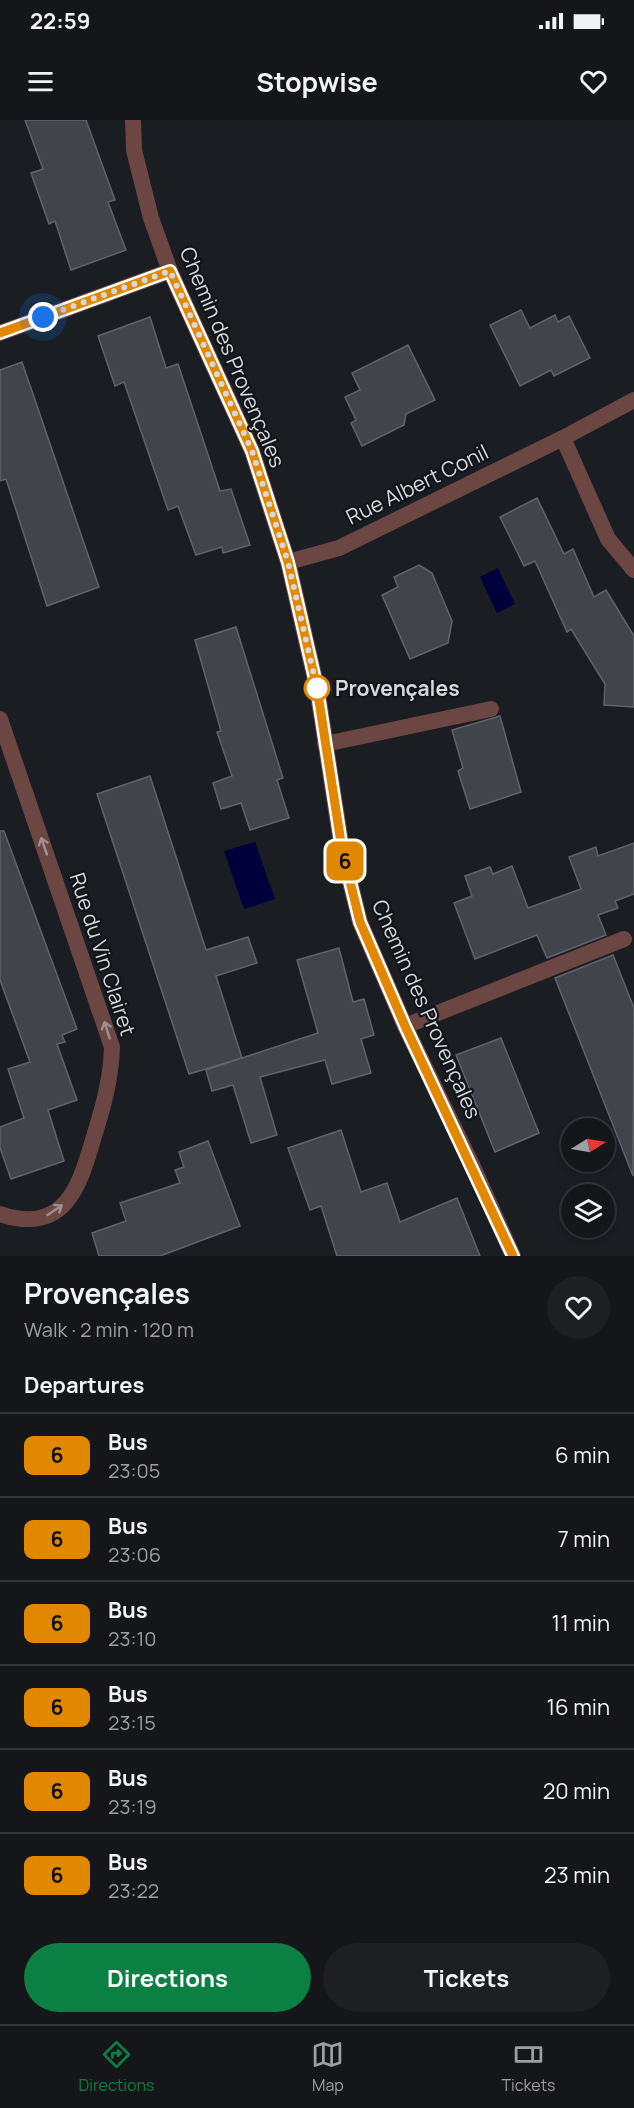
<!DOCTYPE html>
<html lang="en">
<head>
<meta charset="utf-8">
<style>
  :root { --surface:#14161a; --page:#1d1f23; --text:#f1f3f6; --muted:#9d9fa2; --line:#333539; --accent:#0b8043 }
  body { margin:0; font-family:Manrope,sans-serif; background:var(--page); color:var(--text); height:100vh; display:flex; flex-direction:column; font-size:22px; white-space:nowrap }
  * { box-sizing:border-box; margin:0 }
  p { font-size:20px; color:var(--muted) }
  .icon { flex:none; width:33px; height:33px; fill:none; stroke:currentColor; stroke-width:2; stroke-linecap:round; stroke-linejoin:round }
  .map { position:relative; height:1136px; overflow:hidden }
  .sheet { display:flex; flex-direction:column; background:var(--surface); flex:1 }
  .sheet>* { flex:none }
  .badge { padding:0 12px; border-radius:9px; font-size:21px; line-height:39px }
  .needle { width:39px; rotate:79deg }
  .controls { position:absolute; left:561px; top:998px; display:grid; gap:12px }
  .controls a { display:grid; place-items:center; width:54px; height:54px; border-radius:50%; background:var(--surface); box-shadow:0 3px 9px #0003,0 0 0 2px var(--line); font-size:30px }
  .you { position:absolute; width:30px; height:30px; margin:-15px; border:4px solid #fff; border-radius:50%; background:#1a73e8; box-shadow:0 0 0 9px #1a73e833 }
  .map>.badge { position:absolute; translate:-50% -50%; box-shadow:0 0 0 3px #fff }
  h2 { padding:0 24px; font-size:22px; line-height:54px }
  .round { display:grid; place-items:center; flex:none; width:63px; height:63px; border-radius:32px; background:var(--page) }
  .headline { display:flex; align-items:center; justify-content:space-between; height:102px; padding:0 24px }
  h1 { font-size:28px; font-weight:700; line-height:45px }
  .action { display:flex; gap:12px; margin-top:auto; padding:12px 24px }
  .action a { flex:1; height:69px; border-radius:36px; background:var(--accent); color:#fff; font-size:24px; font-weight:700; line-height:69px; text-align:center }
  .action a+a { background:var(--page); color:var(--text) }
  ul { padding:0; list-style:none }
  li { display:flex; align-items:center; gap:18px; height:84px; padding:0 24px; border-top:2px solid var(--line) }
  li div { flex:1 }
  li b { display:block; font-size:22px }
  li em { font-style:normal }
  li .badge { min-width:66px; font-weight:700; text-align:center }
  .status { display:flex; justify-content:space-between; align-items:center; height:42px; padding:0 30px; background:var(--surface); direction:ltr }
  .status svg { height:16px; fill:currentColor }
  header { display:flex; justify-content:space-between; align-items:center; height:78px; padding:0 24px; background:var(--surface); font-size:27px; font-weight:700 }
  .menu { display:flex; justify-content:space-around; align-items:center; height:84px; border-top:2px solid var(--line); background:var(--surface); font-size:16px; color:var(--muted) }
  .menu a { display:grid; justify-items:center; gap:3px }
  .menu .on { color:var(--accent) }
  .map>svg:first-child { display:block }
</style>
</head>
<body>
<div class="status"><b>22:59</b><svg viewBox="0 0 49 12"><path d="M0 12V9h3v3zM5 12V6h3v6zM10 12V3h3v9zM15 12V0h3v12zM26 1h20v11H26zM47 4h2v5h-2z"/></svg></div>
<header><svg class="icon" aria-label="menu" viewBox="0 0 24 24"><path d="M4 6h16M4 12h16M4 18h16"/></svg>Stopwise<svg class="icon" aria-label="heart" viewBox="0 0 24 24"><path d="M12 20l-8-8c-3-5 5-10 8-4 3-6 11-1 8 4z"/></svg></header>
<div class="map">
<svg width="634" height="1136" viewBox="0 0 634 1136">
  <rect width="100%" height="100%" fill="#1a1d22"/>
  <g fill="#00003c">
    <path d="M498 448 515 484 497 493 480 457Z"/>
    <path d="M255 722 275 779 244 789 224 731Z"/>
  </g>
  <g fill="#41444a" stroke="#60646a" stroke-width="1.5">
    <path d="M25 0H86L115 80 108 82 126 130 71 150 55 101 49 104 31 53 43 49Z"/>
    <path d="M521 190 530 208 555 195 558 202 569 196 590 238 554 256 551 250 520 266 490 205Z"/>
    <path d="M150 197 166 248 178 244 220 371 231 369 250 425 223 433 222 427 196 435 178 386 168 390 124 262 115 266 98 216Z"/>
    <path d="M408 225 435 280 406 294 404 305 362 326 351 303 356 300 345 277 360 270 352 253Z"/>
    <path d="M22 242 99 467 47 486 6 359 0 361V250Z"/>
    <path d="M537 378 564 434 573 429 594 477 606 470 634 516V587L604 585 605 564 571 509 567 512 535 441 524 446 500 397Z"/>
    <path d="M419 445 432 453 452 501 448 523 410 539 382 475 398 467 394 457Z"/>
    <path d="M236 507 283 658 277 660 289 698 250 710 241 683 221 689 213 663 232 656 217 612 221 611 195 520Z"/>
    <path d="M500 596 521 672 470 689 458 651 463 648 452 610Z"/>
    <path d="M150 656 206 830 248 817 257 843 216 856 242 938 318 913 297 840 339 828 353 882 364 879 374 915 361 919 371 953 332 964 325 940 260 957 277 1015 251 1023 233 965 212 971 206 950 242 938 189 954 97 674Z"/>
    <path d="M0 711H4L77 909 62 915 65 922 57 924 77 980 48 990 64 1041 11 1059 0 1028V1007L24 998 8 949 30 942 0 860Z"/>
    <path d="M634 723V774L615 781 618 788 598 795 606 815 547 838 537 815 475 839 454 783 472 776 465 756 490 747 493 754 512 746 528 788 581 769 569 737 596 727 598 736Z"/>
    <path d="M613 835 634 888 633 1056 555 858Z"/>
    <path d="M501 918 539 1013 495 1032 456 935Z"/>
    <path d="M341 1010 361 1072 387 1063 400 1102 457 1078 480 1136H337L321 1086 310 1090 288 1028Z"/>
    <path d="M208 1021 240 1106 160 1136H99L92 1113 126 1101 120 1083 180 1063 175 1050 184 1047 179 1032Z"/>
  </g>
  <g fill="none" stroke-linecap="round" stroke-linejoin="round">
    <path stroke="#6c4642" stroke-width="16" d="M325 624 491 589"/>
    <g stroke="#6c4642" stroke-width="16">
      <path d="M133 0 134 30 151 98 170 151 252 331 288 442 317 568 342 729 360 802 405 906 474 1049 513 1136"/>
      <path d="M0 213 170 151"/>
      <path d="M563 318 634 280"/>
      <path d="M288 442 339 428 563 318 608 419 634 450"/>
      <path d="M0 599 112 927C111 958 104 984 95 1013 80 1064 67 1116 0 1094"/>
      <path d="M405 906 624 819"/>
    </g>
  </g>
  <defs><path id="oneway-shaft" d="M-6 0H5M1.5-3L5.5 0L1.5 3" fill="none" stroke-width="1.6" stroke-linecap="round" stroke-linejoin="round" transform="scale(1.5)"/></defs>
  <g stroke="#a18f8f">
    <use href="#oneway-shaft" transform="translate(44 726) rotate(-109)"/>
    <use href="#oneway-shaft" transform="translate(107 910) rotate(-108)"/>
    <use href="#oneway-shaft" transform="translate(55 1090) rotate(-34)"/>
  </g>
  <g fill="none" stroke-linecap="round" stroke-linejoin="round">
    <g stroke="#fff" stroke-width="14">
      <path id="line" d="M0 213 170 151 252 331 288 442 317 568 342 729 360 802 405 906 513 1136"/>
    </g>
    <use href="#line" stroke="#e18800" stroke-width="9"/>
    <path stroke="#d6d8dc" stroke-width="6" stroke-dasharray="0 10.8" d="M43 197 170 151 252 331 288 442 317 568"/>
  </g>
  <circle fill="#fff" stroke="#e18800" stroke-width="3" cx="317" cy="568" r="12"/>
  <g text-anchor="middle" dominant-baseline="central" stroke-width="4.5" stroke-linejoin="round" paint-order="stroke">
    <g font-size="21" fill="#d6d8dc" stroke="#111418">
      <text transform="translate(233 237) rotate(67)">Chemin des Provençales</text>
      <text transform="translate(417 364) rotate(-26)">Rue Albert Conil</text>
      <text transform="translate(103 834) rotate(72)">Rue du Vin Clairet</text>
      <text transform="translate(427 889) rotate(66)">Chemin des Provençales</text>
    </g>
    <g font-size="21" font-weight="bold" fill="#d6d8dc" stroke="#111418" text-anchor="start">
      <text x="335" y="568">Provençales</text>
    </g>
  </g>
</svg>
<div class="controls">
<a><svg class="needle" viewBox="-14 -14 28 28"><path d="M0-13l5 13h-10z" fill="#e53935"/><path d="M0 13l5-13h-10z" fill="#9d9fa2"/></svg></a>
<a><svg class="icon" aria-label="layers" viewBox="0 0 24 24"><path d="M12 4l9 5-9 5-9-5zM3 14l9 5 9-5"/></svg></a>
</div>
<div class="you" style="left:43px;top:197px"></div>
<b class="badge" style="left:345px;top:741px;background:#e18800;color:#111">6</b>
</div>
<section class="sheet">
<div class="headline"><div><h1>Provençales</h1><p>Walk · 2 min · 120 m</p></div><a class="round"><svg class="icon" aria-label="heart" viewBox="0 0 24 24"><path d="M12 20l-8-8c-3-5 5-10 8-4 3-6 11-1 8 4z"/></svg></a></div>
<h2>Departures</h2>
<ul>
<li><span class="badge" style="background:#e18800;color:#111">6</span><div><b>Bus</b><p>23:05</p></div><em>6 min</em></li>
<li><span class="badge" style="background:#e18800;color:#111">6</span><div><b>Bus</b><p>23:06</p></div><em>7 min</em></li>
<li><span class="badge" style="background:#e18800;color:#111">6</span><div><b>Bus</b><p>23:10</p></div><em>11 min</em></li>
<li><span class="badge" style="background:#e18800;color:#111">6</span><div><b>Bus</b><p>23:15</p></div><em>16 min</em></li>
<li><span class="badge" style="background:#e18800;color:#111">6</span><div><b>Bus</b><p>23:19</p></div><em>20 min</em></li>
<li><span class="badge" style="background:#e18800;color:#111">6</span><div><b>Bus</b><p>23:22</p></div><em>23 min</em></li>
</ul>
<div class="action"><a>Directions</a><a>Tickets</a></div>
</section>
<nav class="menu">
<a class="on"><svg class="icon" aria-label="directions" viewBox="0 0 24 24"><path d="M12 3l9 9-9 9-9-9zM9 14v-3h6M13 9l2 2-2 2"/></svg>Directions</a>
<a><svg class="icon" aria-label="map" viewBox="0 0 24 24"><path d="M3 6l6-2 6 2 6-2v14l-6 2-6-2-6 2zM9 4v14M15 6v14"/></svg>Map</a>
<a><svg class="icon" aria-label="tickets" viewBox="0 0 24 24"><path d="M3 7h18v10H3zM15 7v10"/></svg>Tickets</a>
</nav>
</body>
</html>
